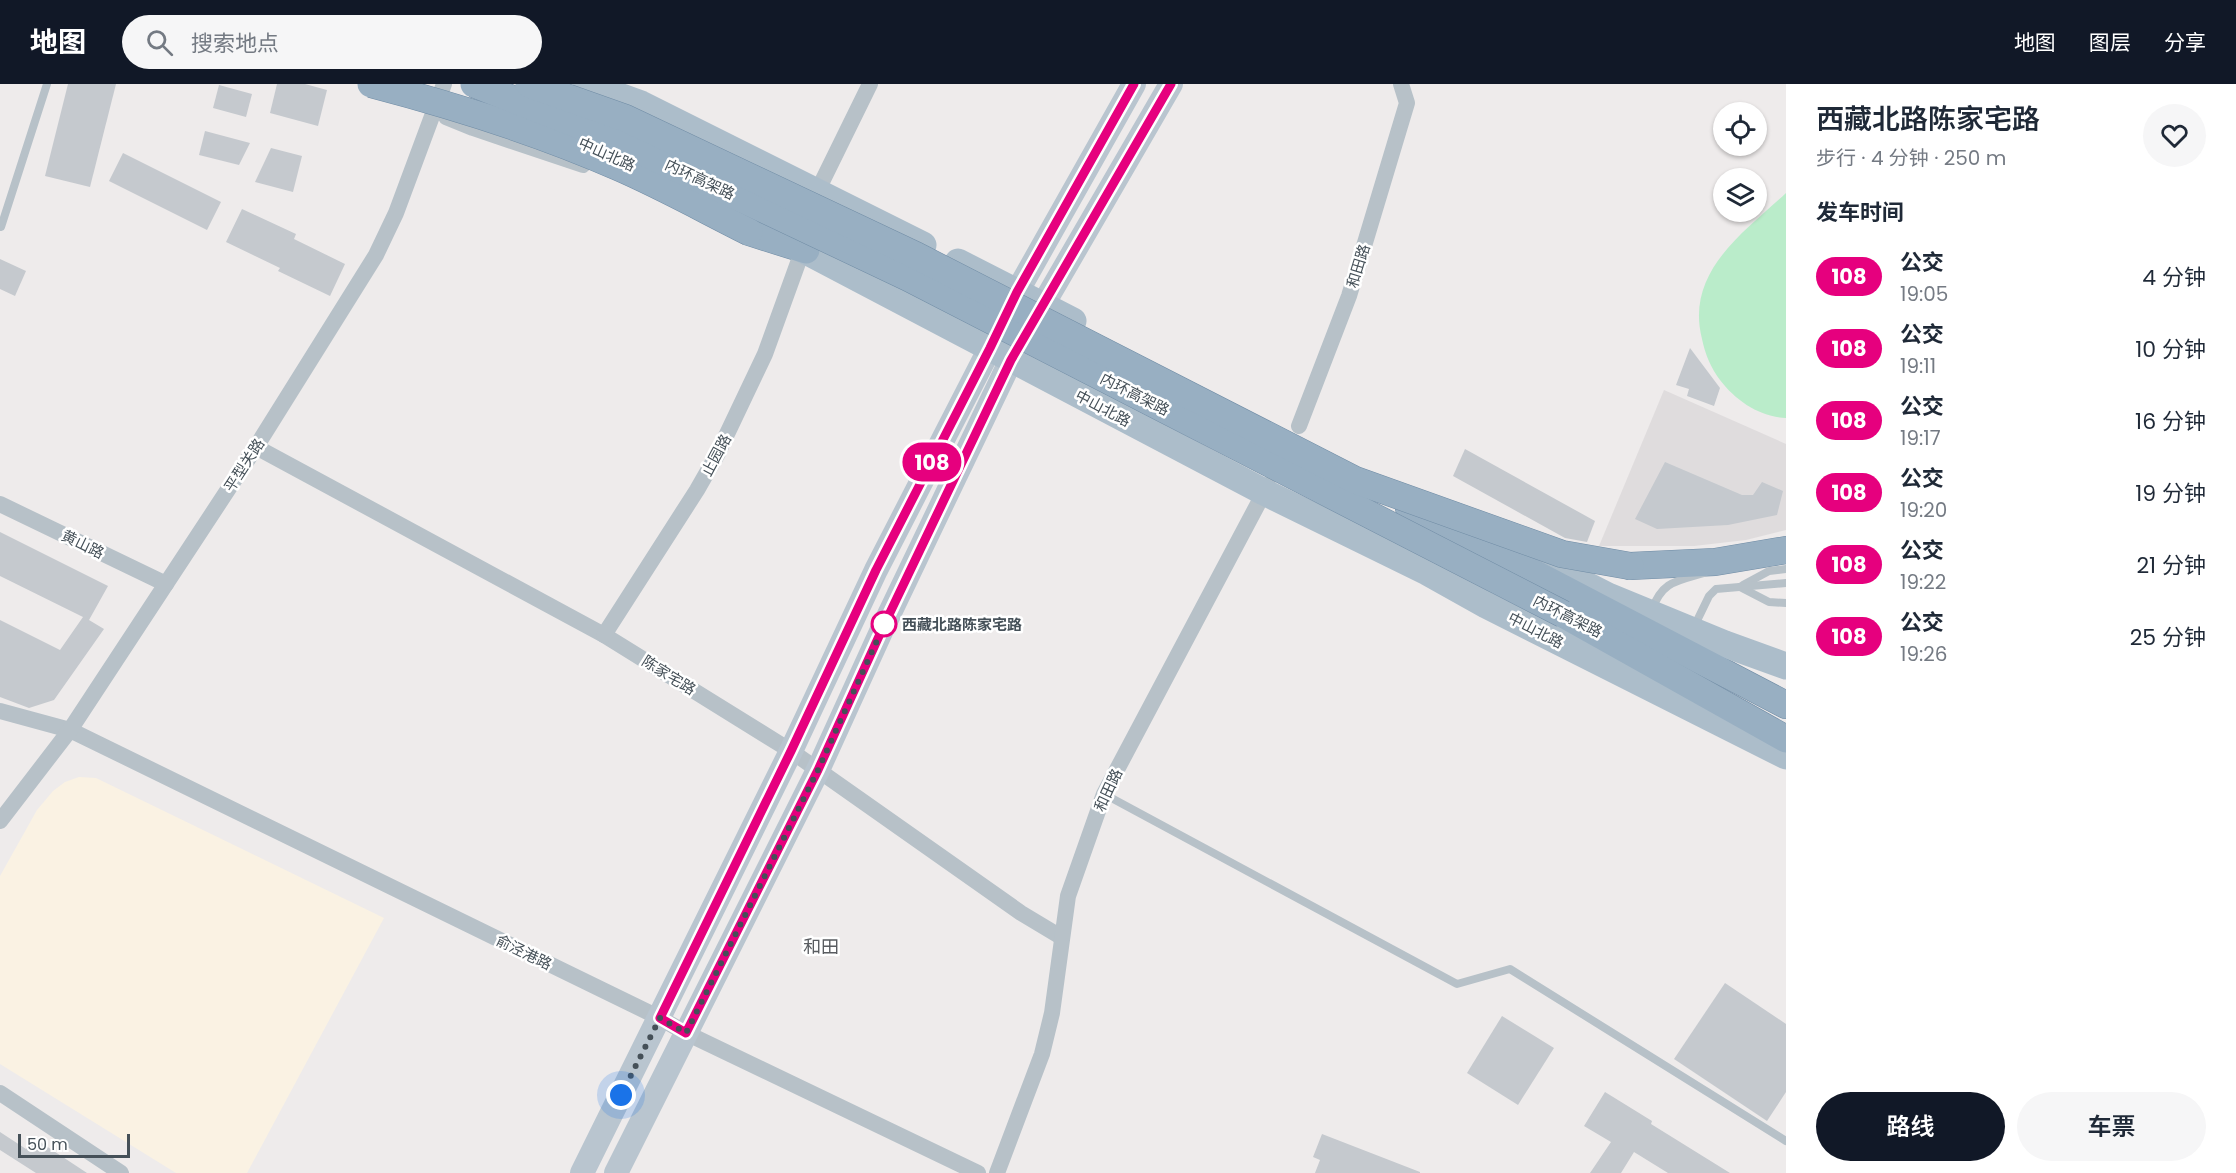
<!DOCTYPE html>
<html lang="zh">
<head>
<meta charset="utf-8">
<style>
  :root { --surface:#fff; --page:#f6f6f7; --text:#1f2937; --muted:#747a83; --accent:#111827 }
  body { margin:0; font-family:Poppins,"Noto Sans SC",sans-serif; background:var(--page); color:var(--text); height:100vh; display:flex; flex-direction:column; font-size:22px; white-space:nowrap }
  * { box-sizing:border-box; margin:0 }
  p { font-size:20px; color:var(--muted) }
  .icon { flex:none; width:33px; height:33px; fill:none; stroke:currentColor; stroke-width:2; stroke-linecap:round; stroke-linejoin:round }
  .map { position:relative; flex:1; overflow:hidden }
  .details { display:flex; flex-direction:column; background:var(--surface); width:450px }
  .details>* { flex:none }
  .badge { padding:0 12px; border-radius:20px; font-size:21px; line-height:39px }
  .controls { position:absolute; left:1713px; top:18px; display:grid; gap:12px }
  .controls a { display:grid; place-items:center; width:54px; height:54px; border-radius:50%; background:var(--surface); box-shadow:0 2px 4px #0004; font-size:30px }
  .scale { position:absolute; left:18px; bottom:15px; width:112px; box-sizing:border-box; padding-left:6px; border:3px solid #455058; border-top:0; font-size:16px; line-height:21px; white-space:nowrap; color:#455058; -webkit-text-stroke:4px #fff; paint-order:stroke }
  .you { position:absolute; width:30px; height:30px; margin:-15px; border:4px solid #fff; border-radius:50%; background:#1a73e8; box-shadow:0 0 0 9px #1a73e833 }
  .map>.badge { position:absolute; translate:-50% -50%; box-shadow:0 0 0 3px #fff }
  h2 { padding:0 30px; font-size:22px; line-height:54px }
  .round { display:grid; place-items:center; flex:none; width:63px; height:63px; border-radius:32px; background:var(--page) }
  .headline { display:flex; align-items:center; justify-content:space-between; height:102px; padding:0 30px }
  h1 { font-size:28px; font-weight:600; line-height:45px }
  .button { display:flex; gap:12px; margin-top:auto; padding:12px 30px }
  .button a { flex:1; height:69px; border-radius:36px; background:var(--accent); color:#fff; font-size:24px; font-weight:600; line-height:69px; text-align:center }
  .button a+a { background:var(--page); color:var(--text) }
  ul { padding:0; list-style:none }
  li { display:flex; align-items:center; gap:18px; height:72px; padding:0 30px }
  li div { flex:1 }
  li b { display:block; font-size:22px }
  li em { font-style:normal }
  li .badge { min-width:66px; font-weight:700; text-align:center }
  header { display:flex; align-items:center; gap:36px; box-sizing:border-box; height:84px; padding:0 30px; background:var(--accent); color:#fff }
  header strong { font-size:28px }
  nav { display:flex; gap:33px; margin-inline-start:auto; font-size:21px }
  .search { width:420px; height:54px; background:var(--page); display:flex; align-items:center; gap:15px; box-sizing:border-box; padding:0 21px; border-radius:33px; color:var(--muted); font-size:22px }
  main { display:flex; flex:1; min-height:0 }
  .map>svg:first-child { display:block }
</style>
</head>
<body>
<header>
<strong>地图</strong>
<div class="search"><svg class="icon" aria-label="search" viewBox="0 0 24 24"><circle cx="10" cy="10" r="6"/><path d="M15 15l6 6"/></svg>搜索地点</div>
<nav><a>地图</a><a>图层</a><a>分享</a></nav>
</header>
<main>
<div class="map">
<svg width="1786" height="1089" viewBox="0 0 1786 1089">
  <rect width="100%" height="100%" fill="#eeebeb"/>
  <path fill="#faf2e3" d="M79 693 96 694 384 834 247 1089H176L0 980V792L37 726 53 707 65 698Z"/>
  <path fill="#dfdcdd" d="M1664 306 1786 360V446L1746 456 1694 462H1599Z"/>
  <path fill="#baecca" d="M1786 109V334C1760 333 1736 317 1720 296 1711 284 1705 270 1702 255 1685 188 1743 149 1786 109Z"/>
  <g fill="#c5c9ce">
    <path d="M68 0H116L90 103 45 92Z"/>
    <path d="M277 0H305L327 6 318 42 270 29Z"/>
    <path d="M219 1 252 10 246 33 213 24Z"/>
    <path d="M205 47 250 59 239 81 199 71Z"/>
    <path d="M271 64 302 72 293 108 255 98Z"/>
    <path d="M123 69 221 118 207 146 109 97Z"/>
    <path d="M242 125 296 150 294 155 345 180 330 212 278 187 280 184 226 158Z"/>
    <path d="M0 175 26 187 15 212 0 205Z"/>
    <path d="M1690 264 1720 304 1714 322 1687 312 1689 305 1676 301Z"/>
    <path d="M1465 365 1595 437 1587 458 1565 454 1453 392Z"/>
    <path d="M1665 378 1742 411H1753L1762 398 1783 407 1777 431 1728 441 1657 445 1635 435Z"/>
    <path d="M0 448 108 502 89 536 104 545 54 616 29 624 0 613V536L60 566 83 533 0 492Z"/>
    <path d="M1725 899 1786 940V1008L1767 1037 1674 975Z"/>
    <path d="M1502 932 1554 964 1518 1021 1467 989Z"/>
    <path d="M1605 1008 1652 1037 1651 1040 1730 1089H1668L1634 1068 1621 1089H1590L1611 1058 1584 1042Z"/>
    <path d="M0 1048 26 1065 34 1054 87 1089H36L0 1066Z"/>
    <path d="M1322 1050 1420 1088V1089H1315L1320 1076 1313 1073Z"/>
  </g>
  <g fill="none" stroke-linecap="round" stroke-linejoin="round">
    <g stroke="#708ca5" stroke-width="28">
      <g id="trunk">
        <path d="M749 148 806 166"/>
        <path d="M1409 424 1786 621"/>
        <path d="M1630 482 1715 478 1786 466"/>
        <path d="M1563 530 1786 655"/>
      </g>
    </g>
    <g stroke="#b7c1c8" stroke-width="8">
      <path d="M1 143 47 0"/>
      <path d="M1743 501 1769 487 1786 485"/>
      <path d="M1740 503 1769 518 1786 519"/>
      <path d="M1652 526C1662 497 1677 497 1704 489"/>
      <path d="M1693 545 1709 512 1716 505 1786 499"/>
      <path d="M1104 710 1457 900 1510 885 1786 1057"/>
    </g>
    <g stroke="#b7c1c8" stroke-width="16">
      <path d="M446 33 473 44 583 81"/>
      <path d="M817 108 870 0"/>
      <path d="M1299 342 1349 212 1407 19 1401 0"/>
      <path d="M256 363 604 551 791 667 1021 829 1061 853"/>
      <path d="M0 420 166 500"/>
      <path d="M604 551 697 406 717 371 765 270 799 176"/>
      <path d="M0 627 70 646 660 934 686 949 978 1089"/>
      <path d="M0 737 70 646 256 363 376 171 396 129 444 0"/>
      <path d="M0 1009 121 1089"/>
      <path d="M997 1089 1042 970 1052 929 1068 812 1104 710 1268 401"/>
    </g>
    <g stroke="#b9c5cf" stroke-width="24">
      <path d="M582 1089 791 667 876 486 990 264 1017 208 1134 0"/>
      <path d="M616 1089 818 686 885 539 1011 276 1171 0"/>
    </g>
    <g stroke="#acbdca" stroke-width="27">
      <path d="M586 0 641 20 923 161"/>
      <path d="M785 156 1264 408 1427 488 1486 521 1786 672"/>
      <path d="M958 178 1073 237"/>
      <path d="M1510 462 1608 512 1725 560 1786 582"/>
    </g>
    <use href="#trunk" stroke="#98afc2" stroke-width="27"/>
    <g stroke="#708ca5" stroke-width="28" stroke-linecap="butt">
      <g id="trunk-bridge">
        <path d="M371 0C455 22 539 48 618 83 662 102 705 126 749 148"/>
        <path d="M474 0 622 58 907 193 1563 530"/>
        <path d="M529 0 625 34 917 172 1355 396 1562 470 1630 482"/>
      </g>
    </g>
    <use href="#trunk-bridge" stroke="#98afc2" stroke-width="27"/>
  </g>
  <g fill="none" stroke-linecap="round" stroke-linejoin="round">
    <g stroke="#fff" stroke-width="14">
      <path id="line" d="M1134 0 1017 208 990 264 876 486 791 667 660 934 686 949 818 686 885 539 1011 276 1171 0"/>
    </g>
    <use href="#line" stroke="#e6007e" stroke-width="9"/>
    <path stroke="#455058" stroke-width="6" stroke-dasharray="0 10.8" d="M621 1011 660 934 686 949 818 686 885 539 884 540"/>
  </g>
  <circle fill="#fff" stroke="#e6007e" stroke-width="3" cx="884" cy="540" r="12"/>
  <g text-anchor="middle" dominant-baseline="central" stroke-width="5" stroke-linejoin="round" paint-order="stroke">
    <g font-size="15" fill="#455058" stroke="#fff">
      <text transform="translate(607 70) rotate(24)">中山北路</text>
      <text transform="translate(700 95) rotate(25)">内环高架路</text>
      <text transform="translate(1358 182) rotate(-73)">和田路</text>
      <text transform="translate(1135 310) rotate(27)">内环高架路</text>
      <text transform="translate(1103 324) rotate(28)">中山北路</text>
      <text transform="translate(716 371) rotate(-62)">止园路</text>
      <text transform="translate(244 381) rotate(-57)">平型关路</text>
      <text transform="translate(83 460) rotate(26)">黄山路</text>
      <text transform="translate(1568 532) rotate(27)">内环高架路</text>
      <text transform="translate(1536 546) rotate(27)">中山北路</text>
      <text transform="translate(669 591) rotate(32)">陈家宅路</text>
      <text transform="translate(1108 706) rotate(-65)">和田路</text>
      <text transform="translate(524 868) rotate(26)">俞泾港路</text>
    </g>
    <g font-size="15" font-weight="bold" fill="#455058" stroke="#fff" text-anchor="start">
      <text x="902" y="540">西藏北路陈家宅路</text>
    </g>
    <g font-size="18" fill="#595c60" stroke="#fff">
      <text x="821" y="862">和田</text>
    </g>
  </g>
</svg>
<div class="controls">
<a><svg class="icon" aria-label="locate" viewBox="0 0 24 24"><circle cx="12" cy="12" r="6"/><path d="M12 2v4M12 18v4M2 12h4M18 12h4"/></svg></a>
<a><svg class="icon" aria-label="layers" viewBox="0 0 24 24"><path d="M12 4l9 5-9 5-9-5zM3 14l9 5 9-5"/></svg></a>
</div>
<div class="scale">50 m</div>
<div class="you" style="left:621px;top:1011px"></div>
<b class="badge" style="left:932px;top:378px;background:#e6007e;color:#fff">108</b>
</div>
<section class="details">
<div class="headline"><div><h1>西藏北路陈家宅路</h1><p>步行 · 4 分钟 · 250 m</p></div><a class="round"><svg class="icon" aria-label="heart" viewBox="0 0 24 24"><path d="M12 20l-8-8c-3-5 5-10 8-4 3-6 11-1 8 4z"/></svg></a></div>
<h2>发车时间</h2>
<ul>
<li><span class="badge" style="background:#e6007e;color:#fff">108</span><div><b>公交</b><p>19:05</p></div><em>4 分钟</em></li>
<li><span class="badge" style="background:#e6007e;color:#fff">108</span><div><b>公交</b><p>19:11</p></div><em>10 分钟</em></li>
<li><span class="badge" style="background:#e6007e;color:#fff">108</span><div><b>公交</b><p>19:17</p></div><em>16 分钟</em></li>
<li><span class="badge" style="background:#e6007e;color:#fff">108</span><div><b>公交</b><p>19:20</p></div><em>19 分钟</em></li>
<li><span class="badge" style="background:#e6007e;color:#fff">108</span><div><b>公交</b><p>19:22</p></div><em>21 分钟</em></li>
<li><span class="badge" style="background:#e6007e;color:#fff">108</span><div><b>公交</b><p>19:26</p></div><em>25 分钟</em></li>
</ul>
<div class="button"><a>路线</a><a>车票</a></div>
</section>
</main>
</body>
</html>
